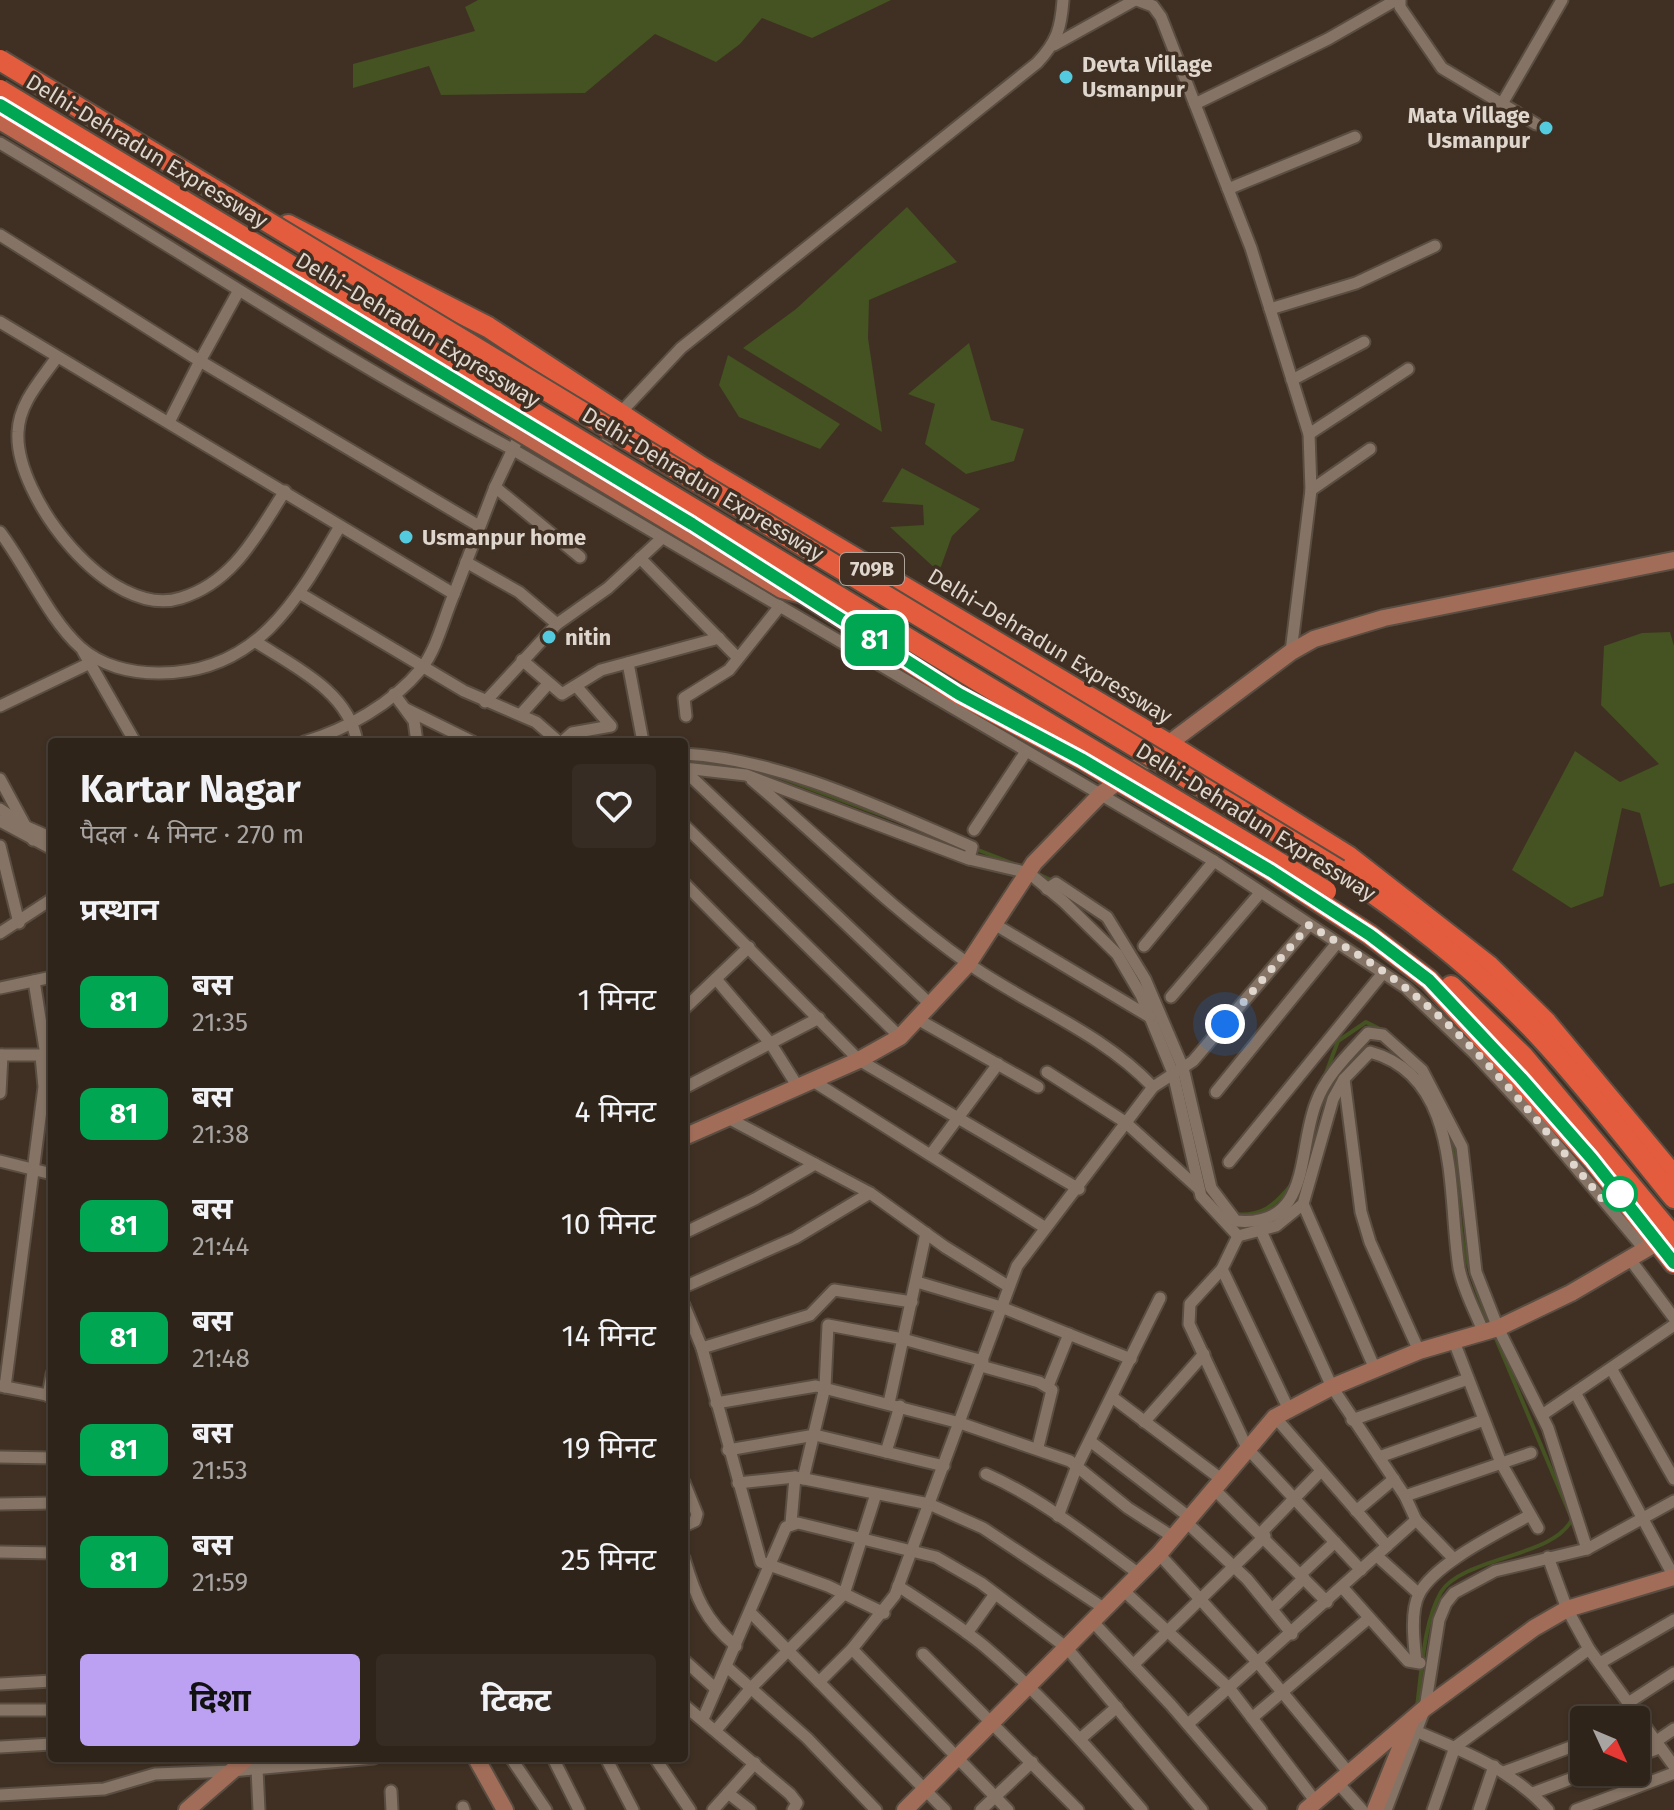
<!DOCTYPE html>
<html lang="hi">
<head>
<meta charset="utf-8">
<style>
  :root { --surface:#2f241a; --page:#372c23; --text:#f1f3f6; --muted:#a7a4a2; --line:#4a4139; --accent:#bca0f2 }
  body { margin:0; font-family:"Fira Sans","Noto Sans Devanagari",sans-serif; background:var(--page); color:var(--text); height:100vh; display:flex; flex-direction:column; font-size:30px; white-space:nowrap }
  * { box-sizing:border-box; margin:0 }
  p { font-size:26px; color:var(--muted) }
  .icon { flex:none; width:44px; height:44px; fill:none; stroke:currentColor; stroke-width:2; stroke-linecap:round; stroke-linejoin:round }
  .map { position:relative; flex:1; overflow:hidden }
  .details { position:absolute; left:48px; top:738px; width:640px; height:1024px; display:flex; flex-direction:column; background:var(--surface); border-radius:8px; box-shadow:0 2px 6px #0004,0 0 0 2px var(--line) }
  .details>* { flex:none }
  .badge { padding:0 16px; border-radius:12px; font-size:28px; line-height:52px }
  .needle { width:52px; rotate:134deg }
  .fabs { position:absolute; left:1570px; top:1706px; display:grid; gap:16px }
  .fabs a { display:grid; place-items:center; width:80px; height:80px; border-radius:8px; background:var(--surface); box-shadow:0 2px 6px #0004,0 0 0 2px var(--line); font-size:40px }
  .you { position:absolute; width:40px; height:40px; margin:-20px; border:6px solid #fff; border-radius:50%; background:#1a73e8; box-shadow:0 0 0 12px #1a73e833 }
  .map>.badge { position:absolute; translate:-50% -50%; box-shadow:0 0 0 4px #fff }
  h2 { padding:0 32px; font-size:30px; line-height:72px }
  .round { display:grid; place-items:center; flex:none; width:84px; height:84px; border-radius:8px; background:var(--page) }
  .head { display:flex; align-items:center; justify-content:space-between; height:136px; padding:0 32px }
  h1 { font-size:38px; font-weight:700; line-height:60px }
  .cta { display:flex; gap:16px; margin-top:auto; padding:16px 32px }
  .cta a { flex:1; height:92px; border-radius:8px; background:var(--accent); color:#111; font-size:32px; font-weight:700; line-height:92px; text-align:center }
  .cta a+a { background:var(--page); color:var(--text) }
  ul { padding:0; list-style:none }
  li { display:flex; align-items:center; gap:24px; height:112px; padding:0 32px }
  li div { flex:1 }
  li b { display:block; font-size:30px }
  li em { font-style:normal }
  li .badge { min-width:88px; font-weight:700; text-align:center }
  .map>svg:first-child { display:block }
</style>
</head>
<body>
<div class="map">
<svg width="1674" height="1810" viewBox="0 0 1674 1810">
  <rect width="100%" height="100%" fill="#3f3023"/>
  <g fill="#455221">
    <path d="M478 0H891L812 38 762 18 740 44 716 62 655 34 585 93 441 95 429 66 353 88V64L475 31 465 7Z"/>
    <path d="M907 207 957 262 869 300 868 338 882 432 743 348 796 309Z"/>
    <path d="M969 343 991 420 1024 429 1014 461 966 474 925 444 935 404 908 394Z"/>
    <path d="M728 355 840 424 820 449 739 417 719 385Z"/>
    <path d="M902 468 980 509 952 536 939 572 890 527 924 525 923 505 882 502Z"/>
    <path d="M1670 632 1674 646V883L1660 887 1640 813 1622 808 1603 896 1571 908 1512 870 1575 751 1620 782 1659 764 1601 705 1604 646 1642 633Z"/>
  </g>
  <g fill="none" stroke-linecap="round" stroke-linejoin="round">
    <g stroke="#455221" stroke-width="4">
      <path d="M774 775 893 819"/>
      <path d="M973 848 1017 865"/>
      <path d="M1036 873 1053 881"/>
      <path d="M1326 1073 1338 1041 1366 1022 1390 1034"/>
      <path d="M1451 1137C1459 1170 1457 1203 1462 1236 1467 1268 1479 1297 1490 1326"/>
      <path d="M1233 1214C1262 1217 1274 1206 1292 1184"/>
      <path d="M1417 1706C1422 1671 1423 1624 1441 1592 1463 1557 1555 1557 1572 1519L1494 1334"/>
    </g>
    <g stroke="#5a4d41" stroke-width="15">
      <g id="street">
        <path d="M1137 0 1153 6 1161 17 1251 248 1309 434 1311 490 1291 652"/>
        <path d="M1400 0V7L1442 68 1536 124"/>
        <path d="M1054 45 1135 0"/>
        <path d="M1503 102 1562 0"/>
        <path d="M1195 104 1328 39 1396 0"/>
        <path d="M0 143C171 245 336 356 512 449L1214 861 1406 988 1473 1052 1536 1120 1645 1250"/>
        <path d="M1228 189 1355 137"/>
        <path d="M0 235 200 361 238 292"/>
        <path d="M1270 309 1356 283 1435 246"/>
        <path d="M0 322 454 594C444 617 437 649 421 669 393 703 346 730 304 742"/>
        <path d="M57 357C41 380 19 403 18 432 14 496 110 621 181 598 234 582 257 534 285 491"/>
        <path d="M1292 380 1364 342"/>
        <path d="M169 422 200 361 479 526"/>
        <path d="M1309 434 1408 369"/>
        <path d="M599 457 623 410 681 348 1037 63C1057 42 1061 28 1063 0"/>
        <path d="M495 487 580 557"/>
        <path d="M1311 490 1370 449"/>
        <path d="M0 532C26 566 49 619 80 647 101 666 131 673 158 673 256 674 297 601 340 526"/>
        <path d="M640 558 738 658"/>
        <path d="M466 562 519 592 557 624"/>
        <path d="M301 594 464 691 536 722 559 742"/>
        <path d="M454 594 495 487 523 428"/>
        <path d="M256 642C295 667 349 692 357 742"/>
        <path d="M83 651 135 742"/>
        <path d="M522 660 562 694 601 670 719 638"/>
        <path d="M628 663 643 742"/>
        <path d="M394 694 414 721 417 742"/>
        <path d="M485 702 557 624 608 588 662 538"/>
        <path d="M0 706 90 663"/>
        <path d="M406 709 473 742"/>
        <path d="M522 713 548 684"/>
        <path d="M686 716 684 698 729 670 780 606"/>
        <path d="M562 742 572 733 611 726 577 687"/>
        <path d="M684 754C781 759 883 809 972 847L969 859"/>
        <path d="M684 768 746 775 969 859 1029 873 1064 902 1117 954 1141 995 1173 1073 1201 1196 1238 1236 1276 1226 1303 1204 1333 1099 1344 1079 1370 1052C1462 1077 1447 1194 1459 1268 1463 1289 1475 1311 1483 1331"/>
        <path d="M684 770 932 1006"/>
        <path d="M0 779 33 840"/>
        <path d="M752 780C823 840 890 908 966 962 1028 1006 1100 1031 1153 1087"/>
        <path d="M0 809 27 827 52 838"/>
        <path d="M0 821 52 849"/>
        <path d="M684 825 900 1037"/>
        <path d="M974 830 1025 753"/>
        <path d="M0 846 19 923"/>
        <path d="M684 883 859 1060 1079 1189"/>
        <path d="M1047 889 1056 883 1107 917 1145 979 1183 1068 1211 1188 1236 1221C1312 1228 1297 1151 1316 1103 1326 1075 1349 1054 1368 1033L1383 1035 1422 1070 1462 1147 1476 1272 1498 1328 1548 1428 1587 1549"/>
        <path d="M996 925 1150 1017"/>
        <path d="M0 933 52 899"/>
        <path d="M1144 946 1214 861"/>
        <path d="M716 979 771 1044 798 1087"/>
        <path d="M34 981 46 1055"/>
        <path d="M0 988 52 977"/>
        <path d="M1171 997 1260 893"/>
        <path d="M684 1009 749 947"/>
        <path d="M919 1020 1038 1087"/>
        <path d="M0 1055H47"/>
        <path d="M1047 1072 1125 1122 1199 1189"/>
        <path d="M1344 1079 1361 1212 1370 1242 1419 1351"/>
        <path d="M813 1081 1044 1227"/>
        <path d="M684 1088 819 1018"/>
        <path d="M1216 1092 1337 943"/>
        <path d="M0 1093 2 1055"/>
        <path d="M726 1117 870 1193 945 1247 1008 1286"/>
        <path d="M931 1154 998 1064"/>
        <path d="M0 1161 52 1174"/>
        <path d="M1229 1162 1383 973"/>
        <path d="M1303 1204 1375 1369"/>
        <path d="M684 1233 755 1199 815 1164"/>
        <path d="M1238 1236 1222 1269 1190 1304 1189 1324 1247 1448 1361 1570"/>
        <path d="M1629 1258 1674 1318"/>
        <path d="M1222 1269 1289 1410"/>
        <path d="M917 1282 1001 1307 1131 1359"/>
        <path d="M684 1287 795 1238 870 1193"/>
        <path d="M684 1305 702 1348 761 1562 828 1586 884 1613"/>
        <path d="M1453 1339 1501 1463 1538 1528"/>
        <path d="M702 1348 810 1315 834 1290 912 1302"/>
        <path d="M981 1366 1039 1382 1052 1390 1038 1447"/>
        <path d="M1612 1370 1674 1479"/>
        <path d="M0 1386 52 1396"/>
        <path d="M1048 1386 1069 1334"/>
        <path d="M5 1387 44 1087 41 1056"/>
        <path d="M1576 1394 1674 1577"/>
        <path d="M48 1396 52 1374"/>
        <path d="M1112 1397 1221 1479"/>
        <path d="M716 1403 816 1386 960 1423 1070 1461 1128 1508 1173 1537"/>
        <path d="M889 1403 926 1233"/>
        <path d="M1542 1415 1674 1325"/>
        <path d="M1275 1417 1387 1546"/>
        <path d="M1352 1420 1468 1379"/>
        <path d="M1144 1422 1204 1354"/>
        <path d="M1090 1441 1189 1517"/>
        <path d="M728 1450 815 1435 944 1466"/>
        <path d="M886 1452 900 1406"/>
        <path d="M0 1457 52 1458"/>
        <path d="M1379 1457 1484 1420"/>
        <path d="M986 1474C1041 1498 1090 1538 1139 1574"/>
        <path d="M803 1479 825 1387 828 1325 903 1339 983 1361"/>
        <path d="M684 1482 697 1514 695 1521 684 1526"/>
        <path d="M738 1483 795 1477 929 1504 983 1528 1105 1609"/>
        <path d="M1213 1488 1327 1602"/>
        <path d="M1405 1496 1531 1453"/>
        <path d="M0 1504 52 1503"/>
        <path d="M1356 1511 1394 1479"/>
        <path d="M1058 1516 1077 1466 1160 1298"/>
        <path d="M1416 1520 1454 1559"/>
        <path d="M1185 1521 1247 1579 1292 1634"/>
        <path d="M791 1523 795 1477"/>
        <path d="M1261 1533 1321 1471"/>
        <path d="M0 1552 52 1553"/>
        <path d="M1159 1554 1259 1664 1349 1773"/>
        <path d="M1377 1556 1419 1594"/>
        <path d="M1548 1557 1567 1609 1589 1649 1674 1766"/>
        <path d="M684 1558C695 1595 705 1621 736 1646"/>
        <path d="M1301 1574 1335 1542"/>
        <path d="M898 1586C927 1605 957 1624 984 1646 1042 1695 1093 1753 1142 1810"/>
        <path d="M1342 1587 1408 1661 1420 1663"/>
        <path d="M1124 1591 1230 1689 1316 1802"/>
        <path d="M1272 1609 1304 1578"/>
        <path d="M750 1612 945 1810"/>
        <path d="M1092 1621 1171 1705 1261 1810"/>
        <path d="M967 1633 995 1594"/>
        <path d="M852 1649 1008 1810"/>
        <path d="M923 1654 1078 1810"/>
        <path d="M684 1660 716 1689"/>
        <path d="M1416 1662C1414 1643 1410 1612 1419 1594 1435 1563 1500 1532 1530 1515"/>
        <path d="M1600 1663 1674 1620"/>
        <path d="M1134 1664 1265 1536"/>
        <path d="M727 1667 807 1738 876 1810"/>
        <path d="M819 1682 852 1649 895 1595 1017 1266 1153 1087 1193 1061 1309 925"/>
        <path d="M0 1684 52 1681"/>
        <path d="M1628 1703 1674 1673"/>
        <path d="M684 1705 790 1794 797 1803 793 1810"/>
        <path d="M0 1710H52"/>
        <path d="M1252 1718 1369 1618"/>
        <path d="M703 1719 786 1527 798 1523 936 1557 981 1583 1067 1648 1202 1810"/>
        <path d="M1188 1724 1416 1520 1405 1496 1332 1387 1261 1231"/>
        <path d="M716 1730 751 1688 844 1594 876 1494"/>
        <path d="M1418 1732C1466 1752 1512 1770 1548 1810"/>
        <path d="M1080 1739 1117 1707"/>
        <path d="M1655 1742 1674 1729"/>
        <path d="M0 1747 52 1744"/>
        <path d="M1636 1757 1659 1748"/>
        <path d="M511 1758 546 1810"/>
        <path d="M553 1758 579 1810"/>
        <path d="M606 1758 633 1810"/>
        <path d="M655 1758 690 1810"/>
        <path d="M257 1769 259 1810"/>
        <path d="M1504 1772 1584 1742"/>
        <path d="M1338 1783 1362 1810"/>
        <path d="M391 1791 392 1810"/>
        <path d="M728 1793 750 1810"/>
        <path d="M1533 1793 1589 1772"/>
        <path d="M0 1795 104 1789 155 1774 232 1771 374 1758"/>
        <path d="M463 1807 464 1810"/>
        <path d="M713 1810 755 1763"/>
        <path d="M981 1810 1032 1762"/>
        <path d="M1386 1810 1425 1708 1439 1620 1446 1603 1454 1593 1495 1571 1587 1549 1674 1501"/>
        <path d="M1433 1810 1455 1747 1589 1649"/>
        <path d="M1479 1810 1494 1766"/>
        <path d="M1576 1810 1674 1773"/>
      </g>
    </g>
    <g stroke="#5a4d41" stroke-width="20">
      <g id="secondary">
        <path d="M684 1137 859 1060 900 1037 968 964 1034 863 1100 795 1291 652 1314 639 1384 618 1674 560"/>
        <path d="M476 1758 505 1810"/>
        <path d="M187 1810 247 1758"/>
        <path d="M905 1810 1159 1554 1275 1417 1332 1387 1419 1351 1498 1328 1571 1293 1658 1242"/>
        <path d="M1306 1810 1425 1708 1534 1628 1567 1609 1674 1577"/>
        <path d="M1375 1810 1411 1721"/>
      </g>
    </g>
    <g stroke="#5a4d41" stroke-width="22">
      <path id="primary" d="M0 120 353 332"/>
    </g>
    <g stroke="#5a4d41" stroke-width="24">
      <g id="highway">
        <path d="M0 105 769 571"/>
        <path d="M288 225 488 327 700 466 1167 743 1348 856 1489 966 1546 1022 1674 1176"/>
        <path d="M806 595 959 694 1081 759 1271 871 1370 935 1429 980 1592 1159 1674 1263"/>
        <path d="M1339 870C1412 919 1481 973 1541 1038 1588 1089 1630 1144 1674 1198"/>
        <path d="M1451 986 1523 1056 1674 1237"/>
      </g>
    </g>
    <use href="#street" stroke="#857465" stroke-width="11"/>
    <use href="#secondary" stroke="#a16d59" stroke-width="16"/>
    <use href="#primary" stroke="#bd664d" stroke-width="18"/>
    <use href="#highway" stroke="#e35c3d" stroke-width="20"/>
    <g stroke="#5a4d41" stroke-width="22" stroke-linecap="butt">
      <path id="primary-bridge" d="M353 332 782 589 848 605"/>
    </g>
    <g stroke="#5a4d41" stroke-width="24" stroke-linecap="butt">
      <g id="highway-bridge">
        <path d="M0 60 1339 870"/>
        <path d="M0 90 1326 891"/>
      </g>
    </g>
    <use href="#primary-bridge" stroke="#bd664d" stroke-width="18"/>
    <use href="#highway-bridge" stroke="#e35c3d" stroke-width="20"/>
  </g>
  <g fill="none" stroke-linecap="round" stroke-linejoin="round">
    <g stroke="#fff" stroke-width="18">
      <path id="line" d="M0 105 692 524 959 694 1081 759 1271 871 1370 935 1429 980 1521 1078 1592 1159 1674 1263"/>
    </g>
    <use href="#line" stroke="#00a651" stroke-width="12"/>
    <path stroke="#dfd6cd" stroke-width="8" stroke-dasharray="0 14.4" d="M1225 1024 1309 925C1342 945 1377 965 1407 989 1484 1050 1546 1132 1608 1206L1620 1194"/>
  </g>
  <g fill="#54cade" stroke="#3f3023" stroke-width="3">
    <circle cx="1066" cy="77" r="8"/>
    <circle cx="1546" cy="128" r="8"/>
    <circle cx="406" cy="537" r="8"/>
    <circle cx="549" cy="637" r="8"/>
  </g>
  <circle fill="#fff" stroke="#00a651" stroke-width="4" cx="1620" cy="1194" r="16"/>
  <g text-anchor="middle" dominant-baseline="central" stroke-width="7" stroke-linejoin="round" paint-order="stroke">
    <rect fill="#3f3023" stroke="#afa49a" stroke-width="2" x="840" y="553" width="64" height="32" rx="6"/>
    <g font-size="20" font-weight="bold" fill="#dfd6cd">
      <text x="872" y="569">709B</text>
    </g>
    <g font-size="22" font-weight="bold" fill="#dfd6cd" stroke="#3f3023" text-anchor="start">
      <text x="1082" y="64">Devta Village<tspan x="1082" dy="25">Usmanpur</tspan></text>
      <text x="1530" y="115" text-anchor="end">Mata Village<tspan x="1530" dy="25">Usmanpur</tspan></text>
      <text x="422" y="537">Usmanpur home</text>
      <text x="565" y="637">nitin</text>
    </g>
    <g font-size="22" fill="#dfd6cd" stroke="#3f3023">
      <text transform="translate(147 151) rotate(31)">Delhi-Dehradun Expressway</text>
      <text transform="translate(418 330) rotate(31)">Delhi–Dehradun Expressway</text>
      <text transform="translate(703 484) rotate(31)">Delhi-Dehradun Expressway</text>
      <text transform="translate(1050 646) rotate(31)">Delhi–Dehradun Expressway</text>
      <text transform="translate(1256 822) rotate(32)">Delhi-Dehradun Expressway</text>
    </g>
  </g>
</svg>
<div class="fabs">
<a><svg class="needle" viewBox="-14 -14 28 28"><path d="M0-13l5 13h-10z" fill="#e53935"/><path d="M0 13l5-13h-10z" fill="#a7a4a2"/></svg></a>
</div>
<div class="you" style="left:1225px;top:1024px"></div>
<b class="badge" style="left:875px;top:640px;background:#00a651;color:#fff">81</b>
<section class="details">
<div class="head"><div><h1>Kartar Nagar</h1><p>पैदल · 4 मिनट · 270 m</p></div><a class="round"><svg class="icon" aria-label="heart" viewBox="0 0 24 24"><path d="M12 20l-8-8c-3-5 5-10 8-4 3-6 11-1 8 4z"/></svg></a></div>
<h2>प्रस्थान</h2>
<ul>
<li><span class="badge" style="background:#00a651;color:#fff">81</span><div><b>बस</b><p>21:35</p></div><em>1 मिनट</em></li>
<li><span class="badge" style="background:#00a651;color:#fff">81</span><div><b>बस</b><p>21:38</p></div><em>4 मिनट</em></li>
<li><span class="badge" style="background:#00a651;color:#fff">81</span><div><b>बस</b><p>21:44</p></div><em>10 मिनट</em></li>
<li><span class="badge" style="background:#00a651;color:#fff">81</span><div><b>बस</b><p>21:48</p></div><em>14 मिनट</em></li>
<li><span class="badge" style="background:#00a651;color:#fff">81</span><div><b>बस</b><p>21:53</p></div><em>19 मिनट</em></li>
<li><span class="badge" style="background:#00a651;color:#fff">81</span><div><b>बस</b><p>21:59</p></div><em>25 मिनट</em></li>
</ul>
<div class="cta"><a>दिशा</a><a>टिकट</a></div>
</section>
</div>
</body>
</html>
